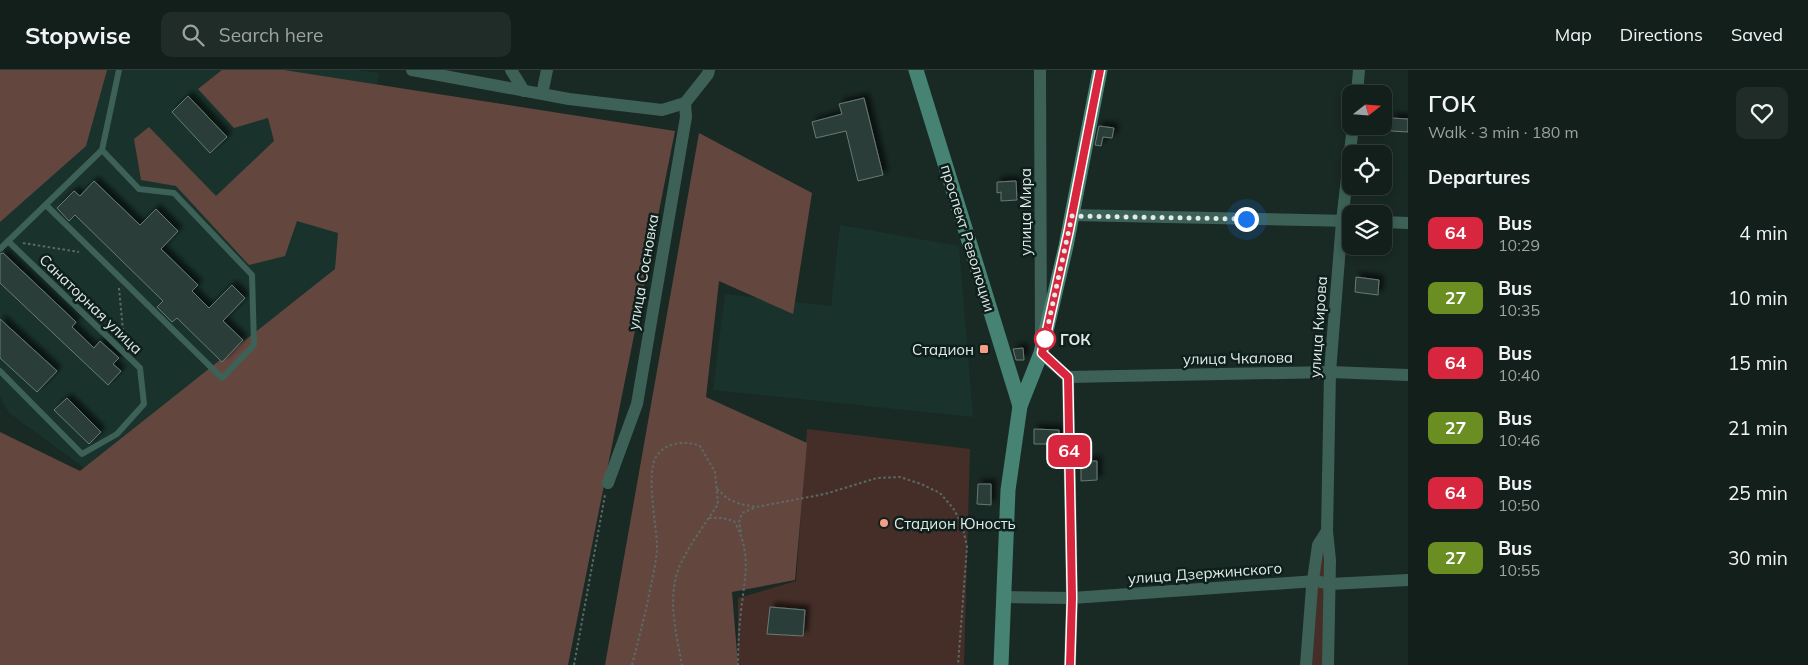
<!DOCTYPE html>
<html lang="en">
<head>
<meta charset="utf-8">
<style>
  :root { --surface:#131f1b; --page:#202c28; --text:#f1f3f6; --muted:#9da2a3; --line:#323d3a }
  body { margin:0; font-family:Mulish,sans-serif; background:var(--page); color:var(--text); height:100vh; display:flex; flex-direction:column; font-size:19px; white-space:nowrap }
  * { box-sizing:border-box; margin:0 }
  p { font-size:16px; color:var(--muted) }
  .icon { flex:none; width:28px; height:28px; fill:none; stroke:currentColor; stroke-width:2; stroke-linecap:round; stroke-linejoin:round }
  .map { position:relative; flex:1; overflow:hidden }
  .side { display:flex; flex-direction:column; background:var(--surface); width:400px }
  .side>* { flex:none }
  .badge { padding:0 10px; border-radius:8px; font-size:18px; line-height:32px }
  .needle { width:32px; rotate:73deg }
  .buttons { position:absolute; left:1342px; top:15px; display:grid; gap:10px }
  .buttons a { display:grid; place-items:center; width:50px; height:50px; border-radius:10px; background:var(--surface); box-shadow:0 2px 8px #0003,0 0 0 1px var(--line); font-size:25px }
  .you { position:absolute; width:25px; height:25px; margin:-12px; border:4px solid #fff; border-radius:50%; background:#1a73e8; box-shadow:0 0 0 8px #1a73e833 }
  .map>.badge { position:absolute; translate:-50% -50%; box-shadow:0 0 0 2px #fff }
  h2 { padding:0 20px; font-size:19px; line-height:45px }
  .round { display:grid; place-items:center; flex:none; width:52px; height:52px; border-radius:10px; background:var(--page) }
  .summary { display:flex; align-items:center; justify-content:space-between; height:85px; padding:0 20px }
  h1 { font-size:24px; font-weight:600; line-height:38px }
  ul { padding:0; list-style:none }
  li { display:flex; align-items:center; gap:15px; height:65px; padding:0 20px }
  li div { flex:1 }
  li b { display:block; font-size:19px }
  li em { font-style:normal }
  li .badge { min-width:55px; font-weight:700; text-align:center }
  header { display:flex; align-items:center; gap:30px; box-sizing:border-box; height:70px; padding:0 25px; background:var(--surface); border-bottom:1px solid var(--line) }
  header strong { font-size:24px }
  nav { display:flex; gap:28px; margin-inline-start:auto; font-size:18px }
  .search { width:350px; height:45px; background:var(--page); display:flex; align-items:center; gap:12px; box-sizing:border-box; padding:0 18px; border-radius:10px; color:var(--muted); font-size:19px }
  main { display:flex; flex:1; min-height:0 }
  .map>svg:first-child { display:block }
</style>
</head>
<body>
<header>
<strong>Stopwise</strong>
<div class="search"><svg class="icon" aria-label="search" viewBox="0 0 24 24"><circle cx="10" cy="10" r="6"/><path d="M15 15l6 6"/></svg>Search here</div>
<nav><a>Map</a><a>Directions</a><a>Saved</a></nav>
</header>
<main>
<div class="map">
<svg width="1408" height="595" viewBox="0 0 1408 595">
  <defs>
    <filter id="shadow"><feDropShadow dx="4.5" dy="-4.5" stdDeviation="2.5" flood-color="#0009"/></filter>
  </defs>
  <rect width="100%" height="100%" fill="#192924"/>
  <g fill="#19332c">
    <path d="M0 0H358L379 3 351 218 131 432 9 343 0 327Z"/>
    <path d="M840 155 959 176 973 347 713 320 725 224 831 236Z"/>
  </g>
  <g fill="#452e28">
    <path d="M807 359 970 379 964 595H738V528L796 511Z"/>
    <path d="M1325 471V595H1309L1315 515Z"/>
  </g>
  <g fill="#63473f">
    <path d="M0 0H107L86 76 0 152Z"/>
    <path d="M222 0H284L675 61 568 595H0V362L80 401 335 199 338 163 297 151 285 186 249 195 176 116 141 110 134 69 149 57 216 126 274 71 268 48 234 58 198 19Z"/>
    <path d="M699 63 812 123 793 244 719 211 706 327 807 373 795 510 732 522 738 595H605Z"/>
  </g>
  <g fill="#2c3e38" stroke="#677a74" filter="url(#shadow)">
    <path d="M188 26 227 67 210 83 172 42Z"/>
    <path d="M864 28 883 105 858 111 846 61 816 68 812 52 842 44 839 34Z"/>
    <path d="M1391 48 1408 49V62L1391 61Z"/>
    <path d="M1099 56 1114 58 1112 68 1103 67 1101 76 1095 75Z"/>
    <path d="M94 111 140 155 156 139 178 161 161 179 198 215 192 221 209 238 232 215 245 228 223 251 243 270 222 292 177 248 172 252 157 237 163 231 75 145 69 151 57 138 74 121 80 126Z"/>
    <path d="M1016 111 1017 130 1001 131V122L997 123V112Z"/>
    <path d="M3 183 76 252 72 257 94 278 100 271 119 288 113 294 121 301 108 315 0 213V184Z"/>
    <path d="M1356 207 1379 210 1378 225 1355 222Z"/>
    <path d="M0 249 57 301 37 322 0 288Z"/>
    <path d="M1023 278 1024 290H1016L1013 279Z"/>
    <path d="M67 328 101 362 89 374 54 340Z"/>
    <path d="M1034 359 1059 360V374H1034Z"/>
    <path d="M1081 391H1097V410L1081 411Z"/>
    <path d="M978 414H991V435L977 434Z"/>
    <path d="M770 537 805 540 803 566 767 564Z"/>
  </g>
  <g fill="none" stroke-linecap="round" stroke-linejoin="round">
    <g stroke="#5c6a66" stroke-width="2" stroke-dasharray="2.5 2.5" stroke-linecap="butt">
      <path d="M23 173 79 182"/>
      <path d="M119 218 124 271"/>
      <path d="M717 419 728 429 740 434 756 437 825 424 877 408 900 407 921 414 940 423 953 438 962 454 967 477 958 595"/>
      <path d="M709 448H722L734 451C752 483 745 506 741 541 739 559 738 577 738 595"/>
      <path d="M741 462 739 452 742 443 754 438"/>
      <path d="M574 595 605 425"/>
      <path d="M632 595C638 570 645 546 650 520 653 505 657 490 657 475 656 454 646 403 656 387 665 372 686 370 700 376L715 402 718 434C706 453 691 472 681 493 666 524 676 563 682 595"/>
    </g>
    <g stroke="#3d6157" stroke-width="6">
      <path d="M46 135 222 308 254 275 252 205 174 123 139 119 102 80"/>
      <path d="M0 179 102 80 119 0"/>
      <path d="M0 301 82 384 117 364 144 334 140 298 8 171"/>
    </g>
    <g stroke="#3d6157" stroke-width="12">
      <path d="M412 0 569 29 662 40 685 33"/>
      <path d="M511 0 524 21"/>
      <path d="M1040 0 1041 283 1068 307 1072 528 1070 595"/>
      <path d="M542 24 547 0"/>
      <path d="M1357 24 1359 0"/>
      <path d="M1072 145 1351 151"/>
      <path d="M1384 152 1408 153"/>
      <path d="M1068 307 1330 302 1408 305"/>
      <path d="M608 413 637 334 686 47 685 33 708 4 709 0"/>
      <path d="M1005 527 1072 528 1316 511 1330 514 1408 510"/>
      <path d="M1306 595 1312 517 1318 475 1327 461"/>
      <path d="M1328 595 1330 490 1327 461 1330 302 1342 151 1353 56"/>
    </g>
    <g stroke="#468372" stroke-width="15">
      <path d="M916 0 1020 336"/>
      <path d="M1001 595 1008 420 1020 336 1041 283 1066 176 1100 0"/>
    </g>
  </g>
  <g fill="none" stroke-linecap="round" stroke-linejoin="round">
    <g stroke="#fff" stroke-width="11">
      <path id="line" d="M1070 595 1072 528 1068 307 1042 283 1069 160 1100 0"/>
    </g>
    <use href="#line" stroke="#d7263d" stroke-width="8"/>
    <path stroke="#e1ebe8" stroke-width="5" stroke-dasharray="0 9" d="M1045 269 1072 146 1246 149"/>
  </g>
  <circle fill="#fff" stroke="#d7263d" stroke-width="2.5" cx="1045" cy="269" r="10"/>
  <g fill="#f49e88" stroke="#0f1f1b" stroke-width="2">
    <rect x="979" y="274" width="10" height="10" rx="2.5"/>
    <circle cx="884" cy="453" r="5"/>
  </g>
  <g text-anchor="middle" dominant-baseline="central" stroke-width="5" stroke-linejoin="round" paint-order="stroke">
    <g font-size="15" fill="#e1ebe8" stroke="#0f1f1b">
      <text transform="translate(1025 142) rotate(-90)">улица Мира</text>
      <text transform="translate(968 168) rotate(73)">проспект Революции</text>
      <text transform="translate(643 202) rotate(-80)">улица Сосновка</text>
      <text transform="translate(91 234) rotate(44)">Санаторная улица</text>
      <text transform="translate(1318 257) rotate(-86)">улица Кирова</text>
      <text transform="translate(1238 288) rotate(-1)">улица Чкалова</text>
      <text transform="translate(1205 503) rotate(-4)">улица Дзержинского</text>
    </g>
    <g font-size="15" font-weight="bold" fill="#e1ebe8" stroke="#0f1f1b" text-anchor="start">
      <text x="1060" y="269">ГОК</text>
    </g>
    <g font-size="15" fill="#e1ebe8" stroke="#0f1f1b" text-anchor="end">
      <text x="974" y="279">Стадион</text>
      <text x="894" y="453" text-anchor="start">Стадион Юность</text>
    </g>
  </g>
</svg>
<div class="buttons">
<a><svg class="needle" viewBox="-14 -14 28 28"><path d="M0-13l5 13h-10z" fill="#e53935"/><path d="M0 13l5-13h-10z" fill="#9da2a3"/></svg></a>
<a><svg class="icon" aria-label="locate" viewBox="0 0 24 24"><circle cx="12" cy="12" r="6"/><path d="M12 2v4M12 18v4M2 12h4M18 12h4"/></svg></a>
<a><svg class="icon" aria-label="layers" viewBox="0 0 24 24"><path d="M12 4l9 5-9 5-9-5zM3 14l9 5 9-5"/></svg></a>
</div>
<div class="you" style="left:1246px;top:149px"></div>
<b class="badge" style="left:1069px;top:381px;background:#d7263d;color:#fff">64</b>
</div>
<section class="side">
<div class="summary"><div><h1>ГОК</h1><p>Walk · 3 min · 180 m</p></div><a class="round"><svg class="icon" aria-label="heart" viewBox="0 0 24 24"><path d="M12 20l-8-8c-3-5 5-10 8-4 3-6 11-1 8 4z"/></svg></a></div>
<h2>Departures</h2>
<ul>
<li><span class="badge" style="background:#d7263d;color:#fff">64</span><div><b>Bus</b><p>10:29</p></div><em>4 min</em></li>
<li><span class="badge" style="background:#6b8e23;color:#fff">27</span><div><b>Bus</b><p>10:35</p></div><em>10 min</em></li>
<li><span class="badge" style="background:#d7263d;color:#fff">64</span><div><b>Bus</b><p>10:40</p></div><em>15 min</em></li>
<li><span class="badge" style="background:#6b8e23;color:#fff">27</span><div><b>Bus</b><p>10:46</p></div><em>21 min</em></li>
<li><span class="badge" style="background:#d7263d;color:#fff">64</span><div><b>Bus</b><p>10:50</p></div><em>25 min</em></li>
<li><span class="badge" style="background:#6b8e23;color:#fff">27</span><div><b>Bus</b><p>10:55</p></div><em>30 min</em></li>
</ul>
</section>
</main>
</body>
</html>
